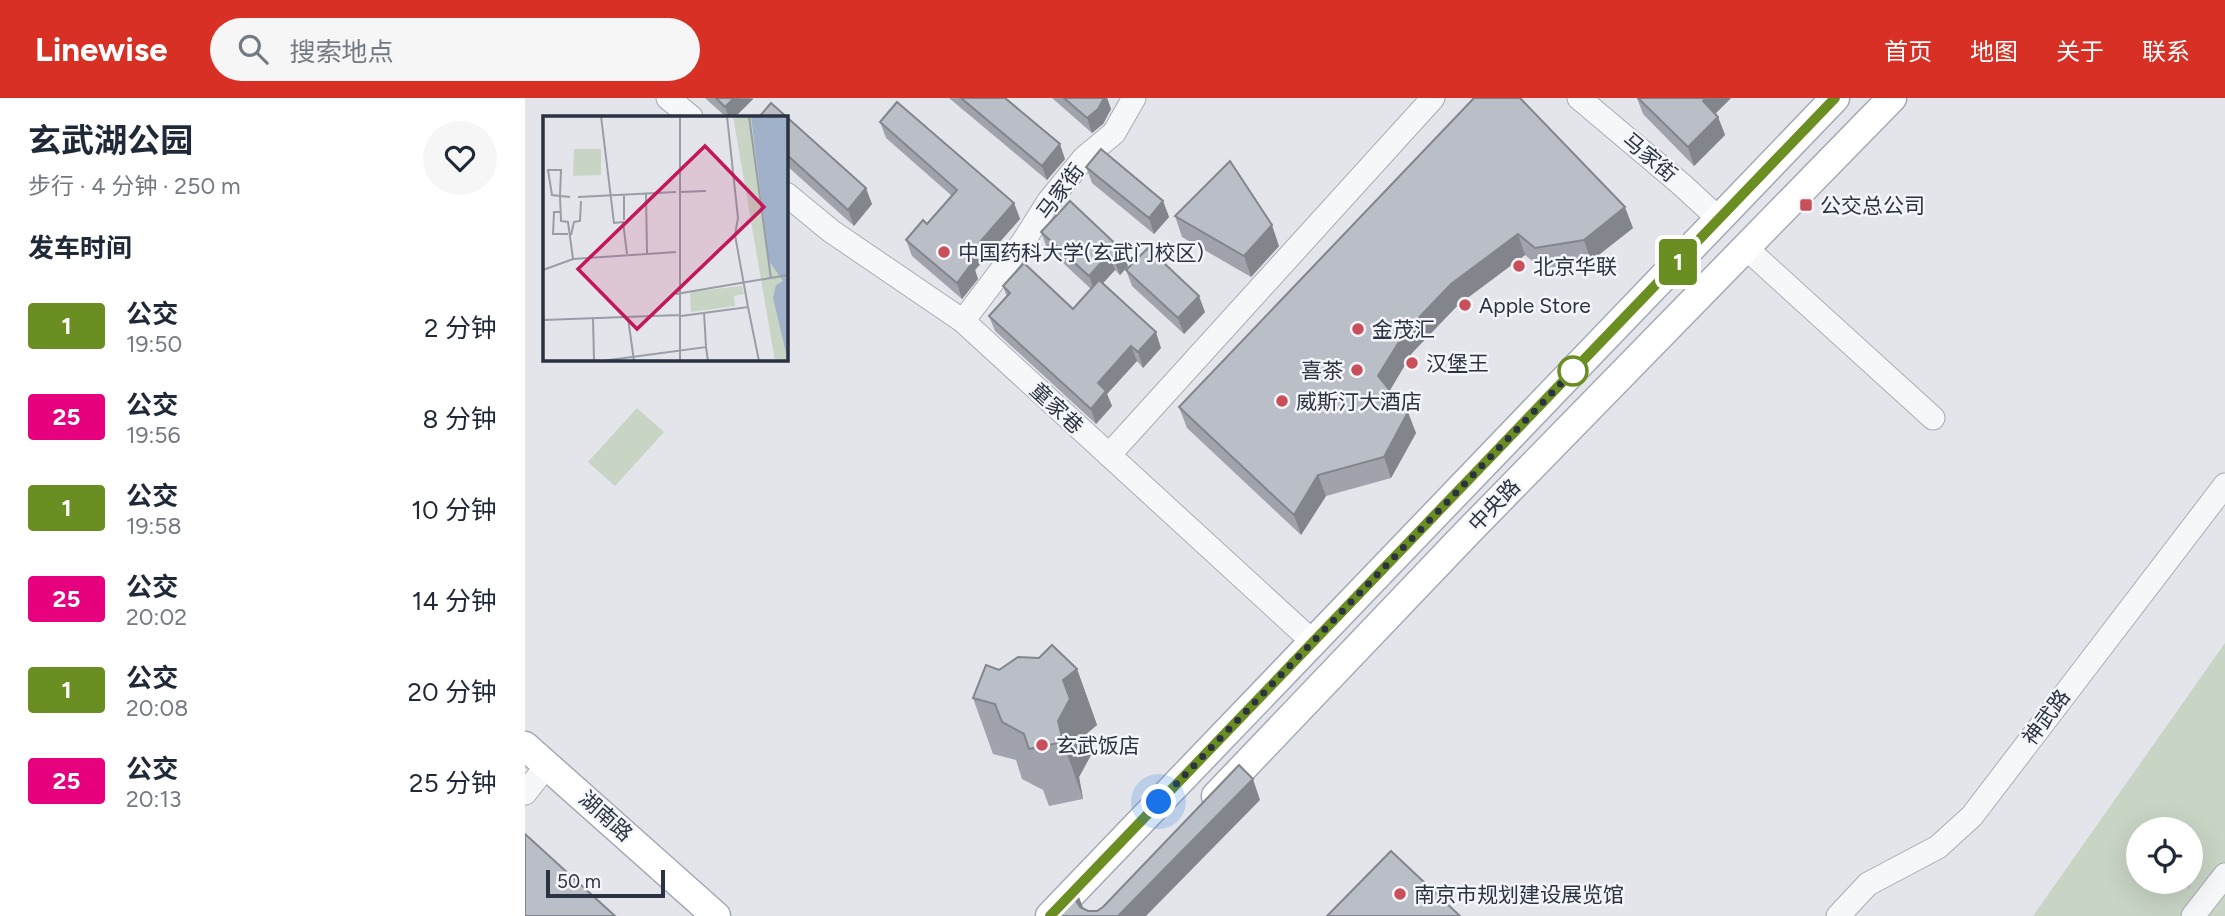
<!DOCTYPE html>
<html lang="zh">
<head>
<meta charset="utf-8">
<style>
  :root { --surface:#fff; --page:#f6f6f7; --text:#1f2937; --muted:#747a83; --accent:#d93025 }
  body { margin:0; font-family:Figtree,"Noto Sans SC",sans-serif; background:var(--page); color:var(--text); height:100vh; display:flex; flex-direction:column; font-size:26px; white-space:nowrap }
  * { box-sizing:border-box; margin:0 }
  p { font-size:23px; color:var(--muted) }
  .icon { flex:none; width:38px; height:38px; fill:none; stroke:currentColor; stroke-width:2; stroke-linecap:round; stroke-linejoin:round }
  .map { position:relative; flex:1; overflow:hidden }
  .sheet { display:flex; flex-direction:column; background:var(--surface); width:525px }
  .sheet>* { flex:none }
  .badge { padding:0 14px; border-radius:5px; font-size:24px; line-height:46px }
  .controls { position:absolute; left:1601px; top:719px; display:grid; gap:14px }
  .controls a { display:grid; place-items:center; width:77px; height:77px; border-radius:50%; background:var(--surface); box-shadow:0 7px 28px #0002; font-size:35px }
  .scale { position:absolute; left:21px; bottom:18px; width:119px; box-sizing:border-box; padding-left:7px; border:4px solid #2b3242; border-top:0; font-size:19px; line-height:24px; white-space:nowrap; color:#2b3242; -webkit-text-stroke:5px #f3f5f8; paint-order:stroke }
  .you { position:absolute; width:35px; height:35px; margin:-18px; border:5px solid #fff; border-radius:50%; background:#1a73e8; box-shadow:0 0 0 10px #1a73e833 }
  .map>.badge { position:absolute; translate:-50% -50%; box-shadow:0 0 0 4px #fff }
  h2 { padding:0 28px; font-size:26px; line-height:63px }
  .round { display:grid; place-items:center; flex:none; width:74px; height:74px; border-radius:37px; background:var(--page) }
  .headline { display:flex; align-items:center; justify-content:space-between; height:119px; padding:0 28px }
  h1 { font-size:33px; font-weight:700; line-height:52px }
  ul { padding:0; list-style:none }
  li { display:flex; align-items:center; gap:21px; height:91px; padding:0 28px }
  li div { flex:1 }
  li b { display:block; font-size:26px }
  li em { font-style:normal }
  li .badge { min-width:77px; font-weight:700; text-align:center }
  header { display:flex; align-items:center; gap:42px; box-sizing:border-box; height:98px; padding:0 35px; background:var(--accent); color:#fff }
  header strong { font-size:33px }
  nav { display:flex; gap:38px; margin-inline-start:auto; font-size:24px }
  .search { width:490px; height:63px; background:var(--page); display:flex; align-items:center; gap:18px; box-sizing:border-box; padding:0 24px; border-radius:38px; color:var(--muted); font-size:26px }
  main { display:flex; flex:1; min-height:0 }
  .map>svg:first-child { display:block }
</style>
</head>
<body>
<header>
<strong>Linewise</strong>
<div class="search"><svg class="icon" aria-label="search" viewBox="0 0 24 24"><circle cx="10" cy="10" r="6"/><path d="M15 15l6 6"/></svg>搜索地点</div>
<nav><a>首页</a><a>地图</a><a>关于</a><a>联系</a></nav>
</header>
<main>
<section class="sheet">
<div class="headline"><div><h1>玄武湖公园</h1><p>步行 · 4 分钟 · 250 m</p></div><a class="round"><svg class="icon" aria-label="heart" viewBox="0 0 24 24"><path d="M12 20l-8-8c-3-5 5-10 8-4 3-6 11-1 8 4z"/></svg></a></div>
<h2>发车时间</h2>
<ul>
<li><span class="badge" style="background:#6b8e23;color:#fff">1</span><div><b>公交</b><p>19:50</p></div><em>2 分钟</em></li>
<li><span class="badge" style="background:#e6007e;color:#fff">25</span><div><b>公交</b><p>19:56</p></div><em>8 分钟</em></li>
<li><span class="badge" style="background:#6b8e23;color:#fff">1</span><div><b>公交</b><p>19:58</p></div><em>10 分钟</em></li>
<li><span class="badge" style="background:#e6007e;color:#fff">25</span><div><b>公交</b><p>20:02</p></div><em>14 分钟</em></li>
<li><span class="badge" style="background:#6b8e23;color:#fff">1</span><div><b>公交</b><p>20:08</p></div><em>20 分钟</em></li>
<li><span class="badge" style="background:#e6007e;color:#fff">25</span><div><b>公交</b><p>20:13</p></div><em>25 分钟</em></li>
</ul>
</section>
<div class="map">
<svg width="1700" height="818" viewBox="0 0 1700 818">
  <rect width="100%" height="100%" fill="#e3e5ea"/>
  <g fill="#c8d4c4" fill-rule="evenodd">
    <path d="M112 310 139 334 90 388 63 364Z"/>
    <path d="M1700 545V818H1508ZM1614 732H1666V784H1614Z"/>
  </g>
  <g fill="none" stroke-linecap="round" stroke-linejoin="round">
    <g stroke="#a8acb4" stroke-width="25">
      <g id="minor">
        <path d="M143 0 166 19"/>
        <path d="M1054 0 1156 86 1194 121"/>
        <path d="M261 96 306 133 438 223 788 544"/>
        <path d="M1221 150 1408 320"/>
        <path d="M438 223 498 144 524 103 559 60 589 35 609 0"/>
        <path d="M584 357 908 0"/>
        <path d="M0 695 12 680"/>
        <path d="M1313 818 1343 786 1413 749 1447 718 1700 387"/>
        <path d="M1668 818 1700 777"/>
      </g>
    </g>
    <g stroke="#a3a9b6" stroke-width="31">
      <g id="major">
        <path d="M0 648 191 818"/>
        <path d="M691 698 940 437 1367 0"/>
        <path d="M525 818 1310 0"/>
      </g>
    </g>
    <path stroke="#bdc0c6" stroke-width="2.5" stroke-dasharray="5 5" stroke-linecap="butt" d="M1652 784 1665 789"/>
    <use href="#minor" stroke="#f6f7f9" stroke-width="23"/>
    <use href="#major" stroke="#fff" stroke-width="28"/>
  </g>
  <g fill="#a0a3ab">
    <path d="M180 0H228V1L210 19H201Z"/>
    <path d="M424 0H480L540 61 522 82Z"/>
    <path d="M527 0H582L586 11 578 26 567 35Z"/>
    <path d="M949 0 1108 130 1066 163 1017 171 1000 157 933 207 887 255 865 292 891 335 866 380 801 398 776 437 662 330 654 309Z"/>
    <path d="M1112 0H1206L1190 16 1193 19 1200 37 1169 68 1118 16Z"/>
    <path d="M261 19 347 106 329 128 261 67Z"/>
    <path d="M355 24 489 105 495 121 450 172 453 181 437 201 387 158 381 142 402 126 427 98 361 40Z"/>
    <path d="M561 69 638 103 644 119 629 136 567 85Z"/>
    <path d="M545 103 603 168 595 177 590 172 578 185 636 250 618 270 612 263 582 296 587 308 571 326 470 233 464 218 482 199 478 188 548 211 566 191 522 150 516 134Z"/>
    <path d="M650 118 754 148 726 179 657 139Z"/>
    <path d="M601 172 680 214 659 236 607 188Z"/>
    <path d="M552 571 572 627 558 638 566 657 554 679 558 701 524 708 518 692 497 681 491 662 468 656 448 600 474 572Z"/>
  </g>
  <g fill="#82858b">
    <path d="M209 0 228 1 210 19H204L200 9Z"/>
    <path d="M579 0H582L586 11 578 26 567 35 562 20Z"/>
    <path d="M1181 0H1206L1184 22 1178 3Z"/>
    <path d="M1193 19 1200 37 1169 68 1163 49Z"/>
    <path d="M535 46 540 61 522 82 517 68Z"/>
    <path d="M341 90 347 106 329 128 323 112Z"/>
    <path d="M638 103 644 119 629 136 624 120Z"/>
    <path d="M489 105 495 121 450 172 453 181 437 201 432 185 441 160Z"/>
    <path d="M1100 109 1108 130 1066 163 1059 142Z"/>
    <path d="M747 127 754 148 726 179 719 158Z"/>
    <path d="M993 136 1000 157 933 207 887 255 861 299 853 278 880 234 926 186Z"/>
    <path d="M597 152 603 168 595 177 589 161Z"/>
    <path d="M584 156 590 172 570 194 564 178Z"/>
    <path d="M674 198 680 214 659 236 653 220Z"/>
    <path d="M631 234 636 250 618 270 613 254Z"/>
    <path d="M606 248 612 263 582 296 587 308 571 326 566 311 573 285Z"/>
    <path d="M883 314 891 335 866 380 859 359Z"/>
    <path d="M793 377 801 398 776 437 769 417Z"/>
    <path d="M552 571 572 627 559 638 566 657 554 679 558 701 538 644 533 623 538 582Z"/>
    <path d="M728 681 735 702 621 818H593Z"/>
    <path d="M551 791 559 812 558 818 550 801Z"/>
  </g>
  <g fill="#babec7" stroke="#82858b" stroke-width="2">
    <path d="M191 0H209L200 9Z"/>
    <path d="M436 0H480L535 46 517 68Z"/>
    <path d="M539 0H579L573 11 562 20Z"/>
    <path d="M949 0H995L1100 109 1059 142 1010 150 993 136 926 186 880 234 853 278 883 314 859 359 793 377 769 417 654 309Z"/>
    <path d="M1113 0H1181L1178 3 1193 19 1163 49Z"/>
    <path d="M372 4 489 105 441 160 447 165 432 185 381 142 398 122 402 126 432 92 355 24Z"/>
    <path d="M246 5 341 90 323 112 261 56V19H234Z"/>
    <path d="M576 51 638 103 624 120 561 69Z"/>
    <path d="M705 63 747 127 719 158 650 118Z"/>
    <path d="M545 103 597 152 589 161 584 156 564 178 516 134Z"/>
    <path d="M623 150 674 198 653 220 601 172Z"/>
    <path d="M499 165 548 211 574 182 631 234 613 254 606 248 573 285 581 293 566 311 464 218 485 195 478 188Z"/>
    <path d="M527 547 552 571 538 582 545 601 533 623 538 644 504 651 499 636 477 624 470 606 448 600 461 567 474 572 493 559 514 560Z"/>
    <path d="M714 667 728 681 593 818H525L551 791 550 801 555 809 563 813H572L578 809Z"/>
    <path d="M0 736 90 818H0Z"/>
    <path d="M866 753 935 818H802Z"/>
  </g>
  <g fill="none" stroke-linecap="round" stroke-linejoin="round">
    <g stroke="#fff" stroke-width="16">
      <path id="line" d="M525 818 1310 0"/>
    </g>
    <use href="#line" stroke="#6b8e23" stroke-width="10"/>
    <path stroke="#2b3242" stroke-width="7" stroke-dasharray="0 12.6" d="M634 704 1048 273"/>
  </g>
  <g fill="#c94f5a" stroke="#f3f5f8" stroke-width="2.5">
    <rect x="1274" y="100" width="14" height="14" rx="3.5"/>
    <circle cx="419" cy="154" r="7"/>
    <circle cx="994" cy="168" r="7"/>
    <circle cx="940" cy="207" r="7"/>
    <circle cx="833" cy="231" r="7"/>
    <circle cx="887" cy="265" r="7"/>
    <circle cx="832" cy="272" r="7"/>
    <circle cx="757" cy="303" r="7"/>
    <circle cx="517" cy="647" r="7"/>
    <circle cx="875" cy="796" r="7"/>
  </g>
  <circle fill="#fff" stroke="#6b8e23" stroke-width="3.5" cx="1048" cy="273" r="14"/>
  <g text-anchor="middle" dominant-baseline="central" stroke-width="5" stroke-linejoin="round" paint-order="stroke">
    <g font-size="21" fill="#2b3242" stroke="#f3f5f8">
      <text transform="translate(1125 59) rotate(40)">马家街</text>
      <text transform="translate(535 93) rotate(-53)">马家街</text>
      <text transform="translate(532 310) rotate(43)">童家巷</text>
      <text transform="translate(969 407) rotate(-46)">中央路</text>
      <text transform="translate(1521 619) rotate(-53)">神武路</text>
      <text transform="translate(81 718) rotate(42)">湖南路</text>
    </g>
    <g font-size="21" fill="#2b3242" stroke="#f3f5f8" text-anchor="start">
      <text x="1295" y="107">公交总公司</text>
      <text x="433" y="154">中国药科大学(玄武门校区)</text>
      <text x="1008" y="168">北京华联</text>
      <text x="954" y="207">Apple Store</text>
      <text x="847" y="231">金茂汇</text>
      <text x="901" y="265">汉堡王</text>
      <text x="818" y="272" text-anchor="end">喜茶</text>
      <text x="771" y="303">威斯汀大酒店</text>
      <text x="531" y="647">玄武饭店</text>
      <text x="889" y="796">南京市规划建设展览馆</text>
    </g>
  </g>
  <g transform="translate(18 18)">
    <rect width="245" height="245" fill="#e3e5ea"/>
    <path d="M190 0H245V245H232ZM31 33H58V59L30 60ZM199 170 201 178 191 180 192 190 148 196 147 176Z" fill="#c8d4c4"/>
    <path d="M208 0H245V245L230 182 233 169 240 165 226 145Z" fill="#a0b1c9"/>
    <path fill="none" stroke="#999da7" stroke-width="2" d="M58 0 71 107 80 106 84 138M184 0 195 102 192 119 205 191M206 0 228 163M137 76 163 75M103 77 104 137M81 79V104M27 81 17 80 9 79 5 54H18L17 80 18 105 25 106 30 143M35 81 133 76M18 96H11L10 118H25M28 119 31 106 37 105 38 85M0 154 30 143 133 136M133 178 245 159M161 196 163 231M138 200 205 191 216 245M50 202 51 245M85 202 91 245M0 204 137 199M59 245 163 231 165 245M137 245V0"/>
    <path fill="#c2185b" fill-opacity="0.15" stroke="#c2185b" stroke-width="3.5" d="M162 30 221 91 94 213 35 153Z"/>
    <rect width="245" height="245" fill="none" stroke="#2b3242" stroke-width="3.5"/>
  </g>
</svg>
<div class="controls">
<a><svg class="icon" aria-label="locate" viewBox="0 0 24 24"><circle cx="12" cy="12" r="6"/><path d="M12 2v4M12 18v4M2 12h4M18 12h4"/></svg></a>
</div>
<div class="scale">50 m</div>
<div class="you" style="left:634px;top:704px"></div>
<b class="badge" style="left:1153px;top:164px;background:#6b8e23;color:#fff">1</b>
</div>
</main>
</body>
</html>
